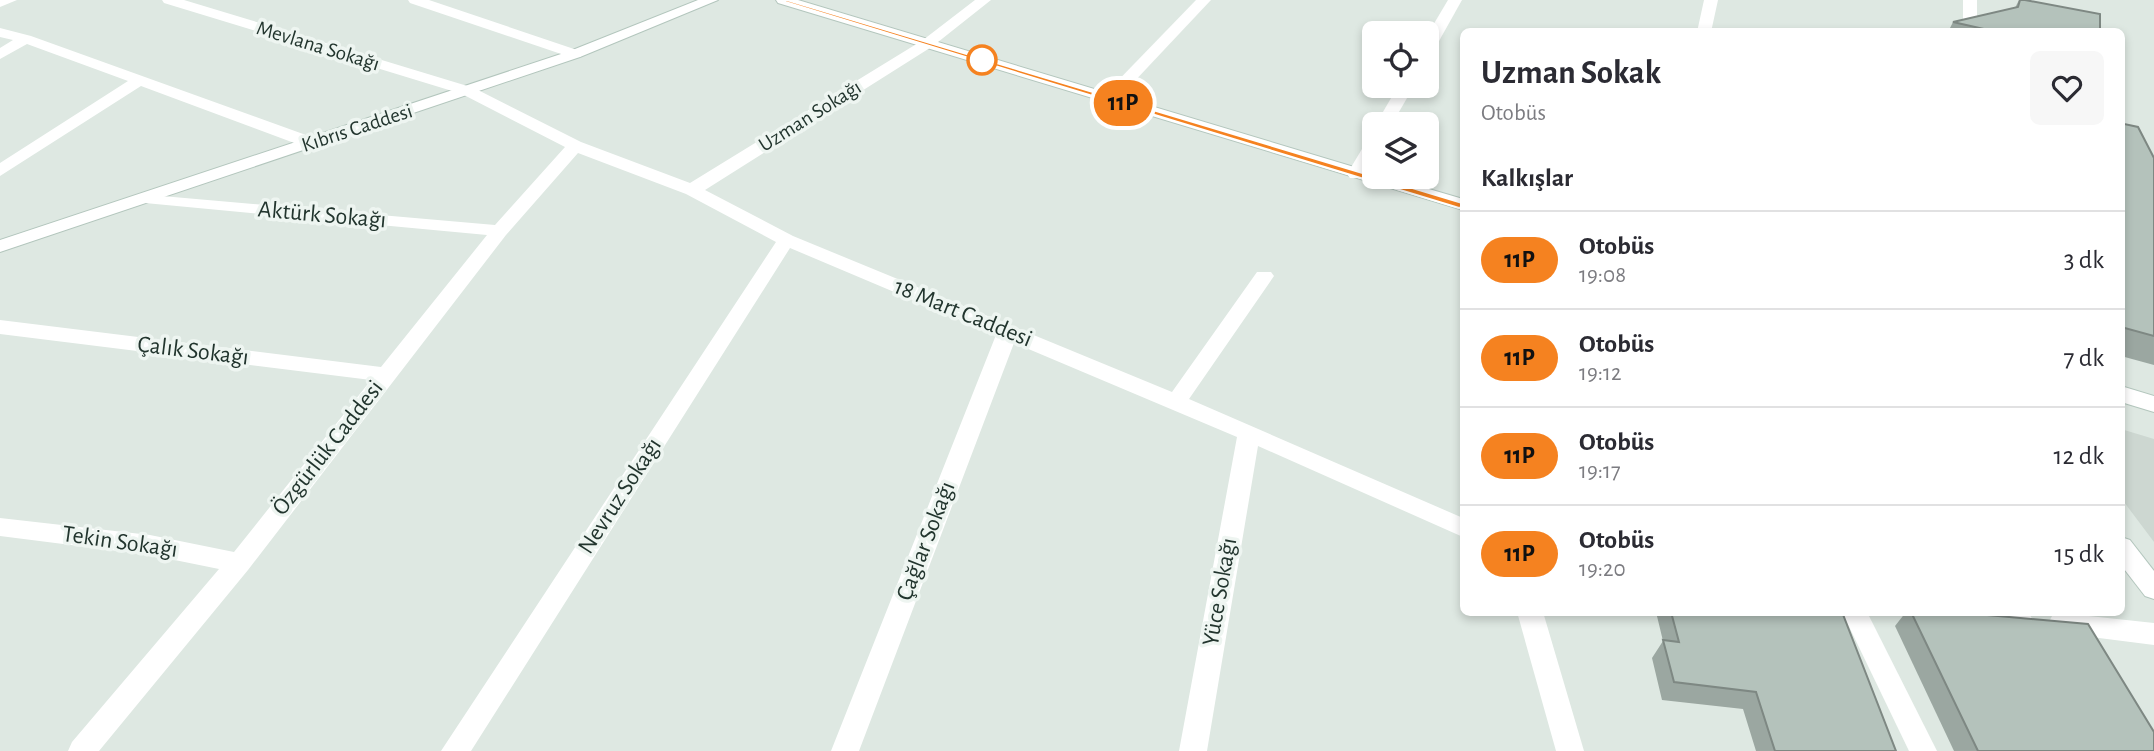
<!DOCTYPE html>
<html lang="tr">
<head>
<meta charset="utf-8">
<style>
  :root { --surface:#fff; --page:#f7f7f7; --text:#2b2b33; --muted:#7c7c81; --line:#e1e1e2 }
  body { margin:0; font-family:"Alegreya Sans",sans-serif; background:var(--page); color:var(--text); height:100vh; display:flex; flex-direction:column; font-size:26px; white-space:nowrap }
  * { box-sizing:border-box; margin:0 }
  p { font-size:23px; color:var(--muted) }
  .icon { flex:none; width:38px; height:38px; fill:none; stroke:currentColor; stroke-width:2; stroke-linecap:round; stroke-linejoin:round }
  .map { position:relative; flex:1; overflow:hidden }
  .sheet { position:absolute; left:1460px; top:28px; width:665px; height:588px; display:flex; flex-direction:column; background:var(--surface); border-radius:10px; box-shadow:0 4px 10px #0003 }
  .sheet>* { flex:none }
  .badge { padding:0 14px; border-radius:23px; font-size:24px; line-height:46px }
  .buttons { position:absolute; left:1362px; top:21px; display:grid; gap:14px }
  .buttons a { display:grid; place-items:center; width:77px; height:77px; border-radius:10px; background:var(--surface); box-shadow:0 4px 10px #0003; font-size:35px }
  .map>.badge { position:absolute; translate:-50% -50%; box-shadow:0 0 0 4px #fff }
  h2 { padding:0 21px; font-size:26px; line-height:63px }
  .round { display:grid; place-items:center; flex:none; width:74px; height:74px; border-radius:10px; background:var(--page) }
  .headline { display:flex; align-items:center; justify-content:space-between; height:119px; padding:0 21px }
  h1 { font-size:33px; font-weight:700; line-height:52px }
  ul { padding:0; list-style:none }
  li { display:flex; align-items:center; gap:21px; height:98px; padding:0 21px; border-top:2px solid var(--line) }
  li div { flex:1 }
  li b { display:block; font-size:26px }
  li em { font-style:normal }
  li .badge { min-width:77px; font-weight:700; text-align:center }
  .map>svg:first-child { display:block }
</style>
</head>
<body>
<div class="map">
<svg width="2154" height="751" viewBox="0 0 2154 751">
  <rect width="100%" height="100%" fill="#dee8e2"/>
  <path fill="#cdd7d1" d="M2121 429 2154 439V542L2121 498Z"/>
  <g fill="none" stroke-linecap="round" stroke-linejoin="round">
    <g stroke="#b3c6bd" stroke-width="2">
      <g id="secondary">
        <path d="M698 0H718L580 57 0 252V240L570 51Z"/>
        <path d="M776 0H798L1374 173V177H1388L1463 199V210L778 3Z"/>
        <path d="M2121 386 2154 396V412L2121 402Z"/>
        <path d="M2121 537 2130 540 2154 571V599L2145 596 2121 565Z"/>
      </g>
    </g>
    <g fill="#fff" fill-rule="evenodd">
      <path d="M0 0H17L0 7Z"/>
      <path d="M162 0H184L474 88 581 142 690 183 923 40 975 0H991L933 46 705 190 793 236 1172 392 1257 272H1271L1274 276 1189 399 1463 518V537L1258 446 1207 751H1179L1237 437 1014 343 859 751H831L996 335 790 248 471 751H441L776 242 686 194 578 153 506 235 248 570 99 751H68L72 742 219 569 150 555 0 536V518L150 535 234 552 371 380 0 334V320L381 367 487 235 145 203 139 202 136 198 139 194 495 225 565 147 462 94 164 3Z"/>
      <path d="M408 0H429L580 51 583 54 580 57H570L410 3Z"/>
      <path d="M1196 0H1211L1115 102H1103L1101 99 1103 96Z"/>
      <path d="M1448 0H1462L1434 50 1426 54V37Z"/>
      <path d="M1704 0H1718L1711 32H1697Z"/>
      <rect x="1963" y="0" width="14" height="32"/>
      <path d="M0 28 31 36 317 139 319 143 311 148 305 147 141 86 0 176V163L128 81 27 44 0 59V48L13 40 0 37Z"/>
      <path d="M1398 86H1414L1392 124H1376Z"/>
      <path d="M1374 138C1374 155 1371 164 1362 178H1350L1347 174 1368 139Z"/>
      <path d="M1517 612H1543L1584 751H1556Z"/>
      <path d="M1842 612H1867L1937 751H1909Z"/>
      <path d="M1950 612H2029L2032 619 2028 627 2019 630 1962 623 1953 620Z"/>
      <path d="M2061 613 2154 623V645L2052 632 2048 624 2052 616Z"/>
    </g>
    <use href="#secondary" fill="#fff" fill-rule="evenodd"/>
  </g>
  <g fill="#9ba7a1">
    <path d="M2019 0 2100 32H1948L1953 22 2015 8Z"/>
    <path d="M2121 110 2124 124 2154 158V365L2121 356Z"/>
    <path d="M1656 612H1842L1896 751H1756L1743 709 1662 700 1652 658 1663 641Z"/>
    <path d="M1906 612H1954L2154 751H1954L1895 626Z"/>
  </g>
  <g fill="#b4c2bb" stroke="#7e8883" stroke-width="2">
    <path d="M2020 0H2025L2100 14V32H1997L1953 22 2018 7Z"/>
    <path d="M2121 110 2124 124 2138 127 2154 158V336L2121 327Z"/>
    <path d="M1671 612H1842L1896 751H1775L1756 692 1674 682 1663 640 1679 642Z"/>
    <path d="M1911 612H1954L2088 624 2154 732V751H1978Z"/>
  </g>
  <path fill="#f58220" stroke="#fff" stroke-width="2" d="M779 0H787L1469 205 1459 208Z"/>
  <circle fill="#fff" stroke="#f58220" stroke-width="3.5" cx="982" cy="60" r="14"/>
  <g text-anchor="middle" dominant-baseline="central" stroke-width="7" stroke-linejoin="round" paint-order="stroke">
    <g font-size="21" fill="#22352e" stroke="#eef5f1">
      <text transform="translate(318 46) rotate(17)">Mevlana Sokağı</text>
      <text transform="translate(810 116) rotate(-32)">Uzman Sokağı</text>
      <text transform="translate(357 128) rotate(-18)">Kıbrıs Caddesi</text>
    </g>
    <g font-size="24" fill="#22352e" stroke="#eef5f1">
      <text transform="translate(322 215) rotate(5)">Aktürk Sokağı</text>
      <text transform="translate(963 313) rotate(22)">18 Mart Caddesi</text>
      <text transform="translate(193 351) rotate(7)">Çalık Sokağı</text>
      <text transform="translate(328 448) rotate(-52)">Özgürlük Caddesi</text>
      <text transform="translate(620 496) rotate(-57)">Nevruz Sokağı</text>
      <text transform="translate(926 541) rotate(-69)">Çağlar Sokağı</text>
      <text transform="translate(120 542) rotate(8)">Tekin Sokağı</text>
      <text transform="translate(1220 592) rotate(-80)">Yüce Sokağı</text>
    </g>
  </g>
</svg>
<div class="buttons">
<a><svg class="icon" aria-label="locate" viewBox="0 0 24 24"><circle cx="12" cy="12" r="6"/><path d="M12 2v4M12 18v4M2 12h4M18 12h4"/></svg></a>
<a><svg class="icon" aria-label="layers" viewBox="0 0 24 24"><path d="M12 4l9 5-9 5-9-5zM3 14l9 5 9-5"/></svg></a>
</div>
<b class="badge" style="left:1123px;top:103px;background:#f58220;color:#111">11P</b>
<section class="sheet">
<div class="headline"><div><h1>Uzman Sokak</h1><p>Otobüs</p></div><a class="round"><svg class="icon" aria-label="heart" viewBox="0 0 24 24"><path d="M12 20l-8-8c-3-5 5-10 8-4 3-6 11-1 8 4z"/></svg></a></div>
<h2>Kalkışlar</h2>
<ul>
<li><span class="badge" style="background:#f58220;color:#111">11P</span><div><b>Otobüs</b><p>19:08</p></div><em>3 dk</em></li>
<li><span class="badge" style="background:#f58220;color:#111">11P</span><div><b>Otobüs</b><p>19:12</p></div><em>7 dk</em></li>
<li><span class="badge" style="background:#f58220;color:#111">11P</span><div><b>Otobüs</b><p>19:17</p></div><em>12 dk</em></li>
<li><span class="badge" style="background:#f58220;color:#111">11P</span><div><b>Otobüs</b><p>19:20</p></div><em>15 dk</em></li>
</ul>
</section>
</div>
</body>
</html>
